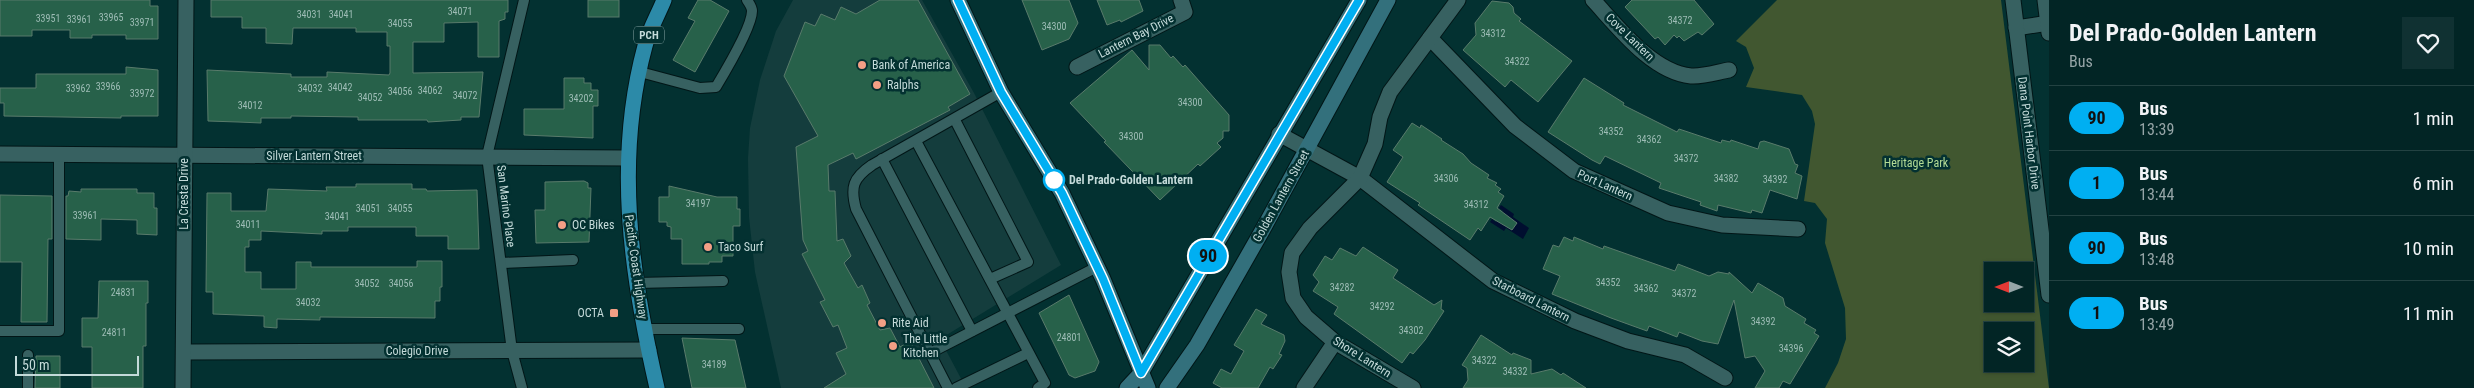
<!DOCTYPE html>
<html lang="en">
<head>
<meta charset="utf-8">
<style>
  :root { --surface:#022525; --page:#103132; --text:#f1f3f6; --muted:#96a5a7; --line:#234242 }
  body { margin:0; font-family:"Roboto Condensed",sans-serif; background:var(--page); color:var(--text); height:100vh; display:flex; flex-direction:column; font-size:19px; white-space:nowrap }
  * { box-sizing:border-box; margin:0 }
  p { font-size:16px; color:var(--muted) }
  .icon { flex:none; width:28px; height:28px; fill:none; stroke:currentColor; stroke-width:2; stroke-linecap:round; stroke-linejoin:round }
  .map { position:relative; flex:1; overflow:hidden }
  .side { display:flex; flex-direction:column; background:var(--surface); width:425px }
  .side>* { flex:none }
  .badge { padding:0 10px; border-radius:16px; font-size:18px; line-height:32px }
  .needle { width:32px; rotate:270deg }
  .controls { position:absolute; left:1984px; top:262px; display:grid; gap:10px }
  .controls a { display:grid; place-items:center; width:50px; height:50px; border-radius:0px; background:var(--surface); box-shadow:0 1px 4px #0004,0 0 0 1px var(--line); font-size:25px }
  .scale { position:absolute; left:15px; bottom:12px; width:124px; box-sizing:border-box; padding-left:5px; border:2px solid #c4dad9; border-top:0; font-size:14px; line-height:18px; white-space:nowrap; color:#c4dad9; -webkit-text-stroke:4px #033131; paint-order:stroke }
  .map>.badge { position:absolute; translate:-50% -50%; box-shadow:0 0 0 2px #fff }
  .round { display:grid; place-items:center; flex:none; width:52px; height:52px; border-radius:0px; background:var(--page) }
  .head { display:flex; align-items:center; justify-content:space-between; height:85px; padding:0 20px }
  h1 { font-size:24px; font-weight:700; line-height:38px }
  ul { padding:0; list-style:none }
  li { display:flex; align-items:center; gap:15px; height:65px; padding:0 20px; border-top:1px solid var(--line) }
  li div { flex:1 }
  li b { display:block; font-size:19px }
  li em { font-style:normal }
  li .badge { min-width:55px; font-weight:700; text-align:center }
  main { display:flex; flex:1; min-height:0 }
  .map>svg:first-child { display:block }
</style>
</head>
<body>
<main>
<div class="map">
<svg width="2049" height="388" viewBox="0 0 2049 388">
  <rect width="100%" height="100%" fill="#033131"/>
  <path fill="#143d3d" d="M793 0H922L974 93 1061 265 940 339 966 388H781L755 272 749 217 748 158 750 128 760 80 776 31Z"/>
  <path fill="#415730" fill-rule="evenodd" d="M1777 0H2001L2049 388H1825L1838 363 1846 339 1845 308 1825 243 1827 219 1815 203 1804 201 1815 124 1812 111 1802 95 1746 87 1754 68 1746 47 1736 41ZM1992 271H2025V304H1992ZM1992 331H2025V364H1992Z"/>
  <path fill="#000e2f" d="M1501 205 1514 214 1513 217 1529 228 1523 239 1506 228 1504 231 1490 222 1492 219 1496 222 1503 211 1499 208Z"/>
  <g fill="#27614a" stroke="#597b6b">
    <path d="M0 0H150V6H158V39H126V35H92V38H70V30H32V36H0Z"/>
    <path d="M211 0H508V12H505V19L499 21V57H478V22L444 23V42H413V73L483 72 479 117H461V120L428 122 427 120H358V117L291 116V118H261V123L238 122 208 121 207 70 291 74V77H327V72L389 75 390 73V46H387V32H356V28H293L292 44 266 43V28H242V17H211Z"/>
    <rect x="588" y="0" width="31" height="17"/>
    <path d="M698 0H710L729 11 695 72 673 60 695 21 688 18Z"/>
    <path d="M880 0H918L970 94 948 107 950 110 856 159 853 153 828 165 829 191H835L837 241 843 239 851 256 844 263 858 288 862 285 870 303 867 305 880 330 890 328 900 347 910 341 934 388H824L846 374 836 353 847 348 838 325 833 327 820 302 825 300 802 254 808 251 803 240 796 147 818 136 784 76 805 22 815 26 821 14 835 20 841 7 856 14Z"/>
    <path d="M1022 0H1069L1078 23 1069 39 1042 50Z"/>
    <path d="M1097 0H1139L1143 11 1121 22 1120 20 1107 25Z"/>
    <path d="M1632 0H1694L1714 24 1702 35 1698 32 1684 41 1679 36 1677 38 1674 35 1665 45 1658 37 1655 39 1625 7Z"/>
    <path d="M1492 1 1509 3 1513 7 1514 13 1521 19 1519 21 1572 61 1538 102 1511 80 1505 87 1463 50 1476 35 1475 23Z"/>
    <path d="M1149 45H1160L1171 58 1173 56 1183 67 1185 65 1229 115V131H1223V138L1217 143 1221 147 1200 166 1198 164 1160 200 1104 142 1106 141 1070 103 1132 50 1149 70Z"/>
    <path d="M126 67 158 70V116H121V118L4 116V103H0V88H36V74H126Z"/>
    <path d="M564 78H584V83H591V90H598V106H593V138L524 135V109H564Z"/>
    <path d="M1584 78 1624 103 1623 105 1677 132 1679 129 1721 143 1722 140 1730 142 1731 140 1758 149 1760 142 1764 141 1789 149 1795 164 1798 165 1795 173 1802 176 1797 199 1770 190 1762 213 1752 210 1751 213 1718 205 1717 211 1700 205 1701 202 1659 188 1661 183 1605 156 1600 164 1592 160 1548 132Z"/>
    <path d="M1412 123 1420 128 1421 125 1442 139 1441 140 1463 154 1471 163 1489 175 1487 178 1497 183 1495 185 1501 189 1498 192 1504 196 1497 208 1517 223 1512 230 1490 217 1481 231 1478 228 1470 240 1418 205 1420 203 1387 182 1403 157 1393 150Z"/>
    <path d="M584 181 588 183V188H591L589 242 536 243 535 210H545V182Z"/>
    <path d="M356 184H412V189H426L427 191 477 190 479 249H448V236H416V227H348V231H322V234L261 231V240H249V247H245V272H261V289H296V262H311V267H417V261H442V287H440V301H435V318L320 317V320L277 319V328L264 327V316L213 314V292H206L207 193H231V211H266L268 189 327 191 326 187H356Z"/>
    <path d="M669 186 717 197H737V209H740V226H733V256H722V262H709V264H682V239H671V227L667 226V222H659V197H669Z"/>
    <path d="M81 189H137V193H154V208H157V235L137 234V220L101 219V240L66 239V196H68L69 191 81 192Z"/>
    <path d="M0 195 52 196V239H48L47 322H21L22 262H0Z"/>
    <path d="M1564 237 1573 241 1574 237 1603 249 1604 246 1675 271 1678 264 1709 276 1718 272 1729 274V272L1752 293 1758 283 1783 298 1785 306 1806 319 1804 323 1816 330 1814 333 1819 336 1790 384 1783 381 1779 388H1755L1765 371 1755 356 1745 358 1734 300 1718 344 1702 341 1679 332 1677 337 1649 326 1647 331 1611 318 1552 294 1560 276 1543 269 1553 245 1559 247Z"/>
    <path d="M1363 247 1398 270 1393 278 1434 305 1442 300 1441 309 1444 311 1425 340 1413 354 1410 352 1402 363 1334 314 1338 307 1313 291 1319 282 1313 275 1325 256 1332 260 1340 248 1356 256Z"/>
    <path d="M99 281H148V303H146V346H143V388H92V347H82V318H98Z"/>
    <path d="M1069 295 1099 362 1095 371 1075 378 1069 375 1039 313Z"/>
    <path d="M1256 309 1267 315 1261 324 1284 335 1285 341 1279 354 1282 355 1273 369 1270 367 1258 388H1222L1213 383 1221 369 1231 374 1244 351 1234 345Z"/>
    <path d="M1481 335 1512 355 1513 353 1531 360V374L1552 369 1561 375 1563 373 1586 388H1463L1468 380 1467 368 1462 365Z"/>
    <path d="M682 338 735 340 746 388H692Z"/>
    <path d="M36 356H60V388H35Z"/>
  </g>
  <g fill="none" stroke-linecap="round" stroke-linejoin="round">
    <g stroke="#021617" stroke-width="12">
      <g id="service">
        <path d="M640 72 700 88 716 87C725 72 752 27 752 11 752 7 749 3 747 0"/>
        <path d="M955 120 1028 262 990 279"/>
        <path d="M916 141 1045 383 1038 388"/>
        <path d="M882 159 972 331"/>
        <path d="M501 263 573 260"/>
        <path d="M637 283 723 281"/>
        <path d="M645 329H739"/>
        <path d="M0 331H59V155"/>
        <path d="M930 353 1097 267"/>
        <path d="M28 355V388"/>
        <path d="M522 388 512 351 487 156 524 0"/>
        <path d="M948 388 856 209C850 187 853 178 872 165L1001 92"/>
        <path d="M956 388 1028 353"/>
      </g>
    </g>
    <g stroke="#021617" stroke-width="17">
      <g id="minor">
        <path d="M1593 0C1618 27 1652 72 1691 76 1702 77 1718 72 1729 70"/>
        <path d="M2016 28 2049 23"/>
        <path d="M1430 38 1515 126 1574 171 1668 213 1722 225 1798 229"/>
        <path d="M1077 67 1185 12 1181 0"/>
        <path d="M1279 134 1360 178 1493 281 1575 321 1628 341 1685 355 1725 378"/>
        <path d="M0 154 628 158"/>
        <path d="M185 352 649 350"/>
        <path d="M1304 388 1335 342"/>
        <path d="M1413 388 1335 342 1306 317 1293 298 1289 272 1292 253 1310 228 1360 178 1375 144 1380 117 1390 92 1458 0"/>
      </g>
    </g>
    <g stroke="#021617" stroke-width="17">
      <g id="tertiary">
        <path d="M2013 0 2049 295"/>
        <path d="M2045 0 2049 33"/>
        <path d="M183 388 186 0"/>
      </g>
    </g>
    <g stroke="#021617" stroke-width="17">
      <g id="secondary">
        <path d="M958 0 1001 92 1062 193 1103 279 1148 388"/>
        <path d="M1127 388 1141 373 1359 0"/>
        <path d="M1167 388 1197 345 1262 231 1388 0"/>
      </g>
    </g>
    <g stroke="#021617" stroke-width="17">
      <path id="trunk" d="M657 388C631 275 614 160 645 46 649 30 658 15 664 0"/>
    </g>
    <use href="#service" stroke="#376161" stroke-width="10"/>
    <use href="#minor" stroke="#376161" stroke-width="15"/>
    <use href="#tertiary" stroke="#376161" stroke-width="15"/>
    <use href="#secondary" stroke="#33707c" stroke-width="15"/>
    <use href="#trunk" stroke="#2c8aa8" stroke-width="15"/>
  </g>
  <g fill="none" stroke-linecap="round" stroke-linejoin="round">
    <g stroke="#fff" stroke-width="11">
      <path id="line" d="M958 0 1001 92 1062 193 1103 279 1141 373 1359 0"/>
    </g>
    <use href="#line" stroke="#00aff2" stroke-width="8"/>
  </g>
  <g fill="#f39f85" stroke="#033131" stroke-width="2">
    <circle cx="862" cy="65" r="5"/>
    <circle cx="877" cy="85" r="5"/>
    <circle cx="562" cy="225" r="5"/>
    <circle cx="708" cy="247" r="5"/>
    <rect x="609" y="308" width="10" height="10" rx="2.5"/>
    <circle cx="882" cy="323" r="5"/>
    <circle cx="893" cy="346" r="5"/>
  </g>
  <circle fill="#fff" stroke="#00aff2" stroke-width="2.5" cx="1054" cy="180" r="10"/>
  <g text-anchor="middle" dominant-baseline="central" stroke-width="5" stroke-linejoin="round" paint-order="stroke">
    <g font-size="10" fill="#9dbcb5">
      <text x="460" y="11">34071</text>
      <text x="309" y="14">34031</text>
      <text x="341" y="14">34041</text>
      <text x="111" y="17">33965</text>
      <text x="48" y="18">33951</text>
      <text x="79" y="19">33961</text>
      <text x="1680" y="20">34372</text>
      <text x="142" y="22">33971</text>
      <text x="400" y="23">34055</text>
      <text x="1054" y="26">34300</text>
      <text x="1493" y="33">34312</text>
      <text x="1517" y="61">34322</text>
      <text x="108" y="86">33966</text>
      <text x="340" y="87">34042</text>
      <text x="78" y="88">33962</text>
      <text x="310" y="88">34032</text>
      <text x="430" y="90">34062</text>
      <text x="400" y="91">34056</text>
      <text x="142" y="93">33972</text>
      <text x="465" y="95">34072</text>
      <text x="370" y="97">34052</text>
      <text x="581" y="98">34202</text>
      <text x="1190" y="102">34300</text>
      <text x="250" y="105">34012</text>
      <text x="1611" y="131">34352</text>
      <text x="1131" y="136">34300</text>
      <text x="1649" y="139">34362</text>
      <text x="1686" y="158">34372</text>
      <text x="1446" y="178">34306</text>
      <text x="1726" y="178">34382</text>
      <text x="1775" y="179">34392</text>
      <text x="698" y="203">34197</text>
      <text x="1476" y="204">34312</text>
      <text x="368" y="208">34051</text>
      <text x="400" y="208">34055</text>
      <text x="85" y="215">33961</text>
      <text x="337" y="216">34041</text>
      <text x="248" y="224">34011</text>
      <text x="1608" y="282">34352</text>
      <text x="367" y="283">34052</text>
      <text x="401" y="283">34056</text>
      <text x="1342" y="287">34282</text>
      <text x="1646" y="288">34362</text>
      <text x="123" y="292">24831</text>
      <text x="1684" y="293">34372</text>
      <text x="308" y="302">34032</text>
      <text x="1382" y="306">34292</text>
      <text x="1763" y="321">34392</text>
      <text x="1411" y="330">34302</text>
      <text x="114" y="332">24811</text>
      <text x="1069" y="337">24801</text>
      <text x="1791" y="348">34396</text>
      <text x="1484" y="360">34322</text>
      <text x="714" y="364">34189</text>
      <text x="1515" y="371">34332</text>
    </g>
    <rect fill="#033131" stroke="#8aa7a7" stroke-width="1" x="634" y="26.5" width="30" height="17" rx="4"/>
    <g font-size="11" font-weight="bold" fill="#c4dad9">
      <text x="649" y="35">PCH</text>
    </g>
    <g font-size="12" fill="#c4dad9" stroke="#033131">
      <text transform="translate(1136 36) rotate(-27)">Lantern Bay Drive</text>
      <text transform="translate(1630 37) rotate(44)">Cove Lantern</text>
      <text transform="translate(2029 133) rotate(83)">Dana Point Harbor Drive</text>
      <text x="314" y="156">Silver Lantern Street</text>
      <text transform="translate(1605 185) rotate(24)">Port Lantern</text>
      <text transform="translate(184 194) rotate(-90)">La Cresta Drive</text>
      <text transform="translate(1281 196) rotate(-61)">Golden Lantern Street</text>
      <text transform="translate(506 206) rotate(83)">San Marino Place</text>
      <text transform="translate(636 267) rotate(82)">Pacific Coast Highway</text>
      <text transform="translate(1531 299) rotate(27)">Starboard Lantern</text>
      <text x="417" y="351">Colegio Drive</text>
      <text transform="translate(1362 357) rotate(32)">Shore Lantern</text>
    </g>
    <g font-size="12" fill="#c4dad9" stroke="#033131" text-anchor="start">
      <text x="872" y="65">Bank of America</text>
      <text x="887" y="85">Ralphs</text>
      <text x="572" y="225">OC Bikes</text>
      <text x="718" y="247">Taco Surf</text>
      <text x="604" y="313" text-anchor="end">OCTA</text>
      <text x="892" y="323">Rite Aid</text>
      <text x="903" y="339">The Little<tspan x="903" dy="14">Kitchen</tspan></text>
    </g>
    <g font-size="12" fill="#b3db95" stroke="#033131">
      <text x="1916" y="163">Heritage Park</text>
    </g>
    <g font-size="12" font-weight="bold" fill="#c4dad9" stroke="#033131" text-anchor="start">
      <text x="1069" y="180">Del Prado-Golden Lantern</text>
    </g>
  </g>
</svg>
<div class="controls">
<a><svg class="needle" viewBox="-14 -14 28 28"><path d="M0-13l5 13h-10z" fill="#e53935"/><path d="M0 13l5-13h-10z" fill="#96a5a7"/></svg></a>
<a><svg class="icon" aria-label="layers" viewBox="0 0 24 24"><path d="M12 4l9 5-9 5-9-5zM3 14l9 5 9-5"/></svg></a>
</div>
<div class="scale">50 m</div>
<b class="badge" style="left:1208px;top:256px;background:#00aff2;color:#111">90</b>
</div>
<section class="side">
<div class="head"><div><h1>Del Prado-Golden Lantern</h1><p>Bus</p></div><a class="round"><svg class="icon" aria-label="heart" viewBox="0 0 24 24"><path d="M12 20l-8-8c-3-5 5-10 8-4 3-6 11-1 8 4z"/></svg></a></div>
<ul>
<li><span class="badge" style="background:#00aff2;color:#111">90</span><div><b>Bus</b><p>13:39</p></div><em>1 min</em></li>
<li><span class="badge" style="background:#00aff2;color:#111">1</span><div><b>Bus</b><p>13:44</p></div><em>6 min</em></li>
<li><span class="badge" style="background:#00aff2;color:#111">90</span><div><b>Bus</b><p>13:48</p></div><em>10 min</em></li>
<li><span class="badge" style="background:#00aff2;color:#111">1</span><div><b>Bus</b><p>13:49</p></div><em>11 min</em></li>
</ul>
</section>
</main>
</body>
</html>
